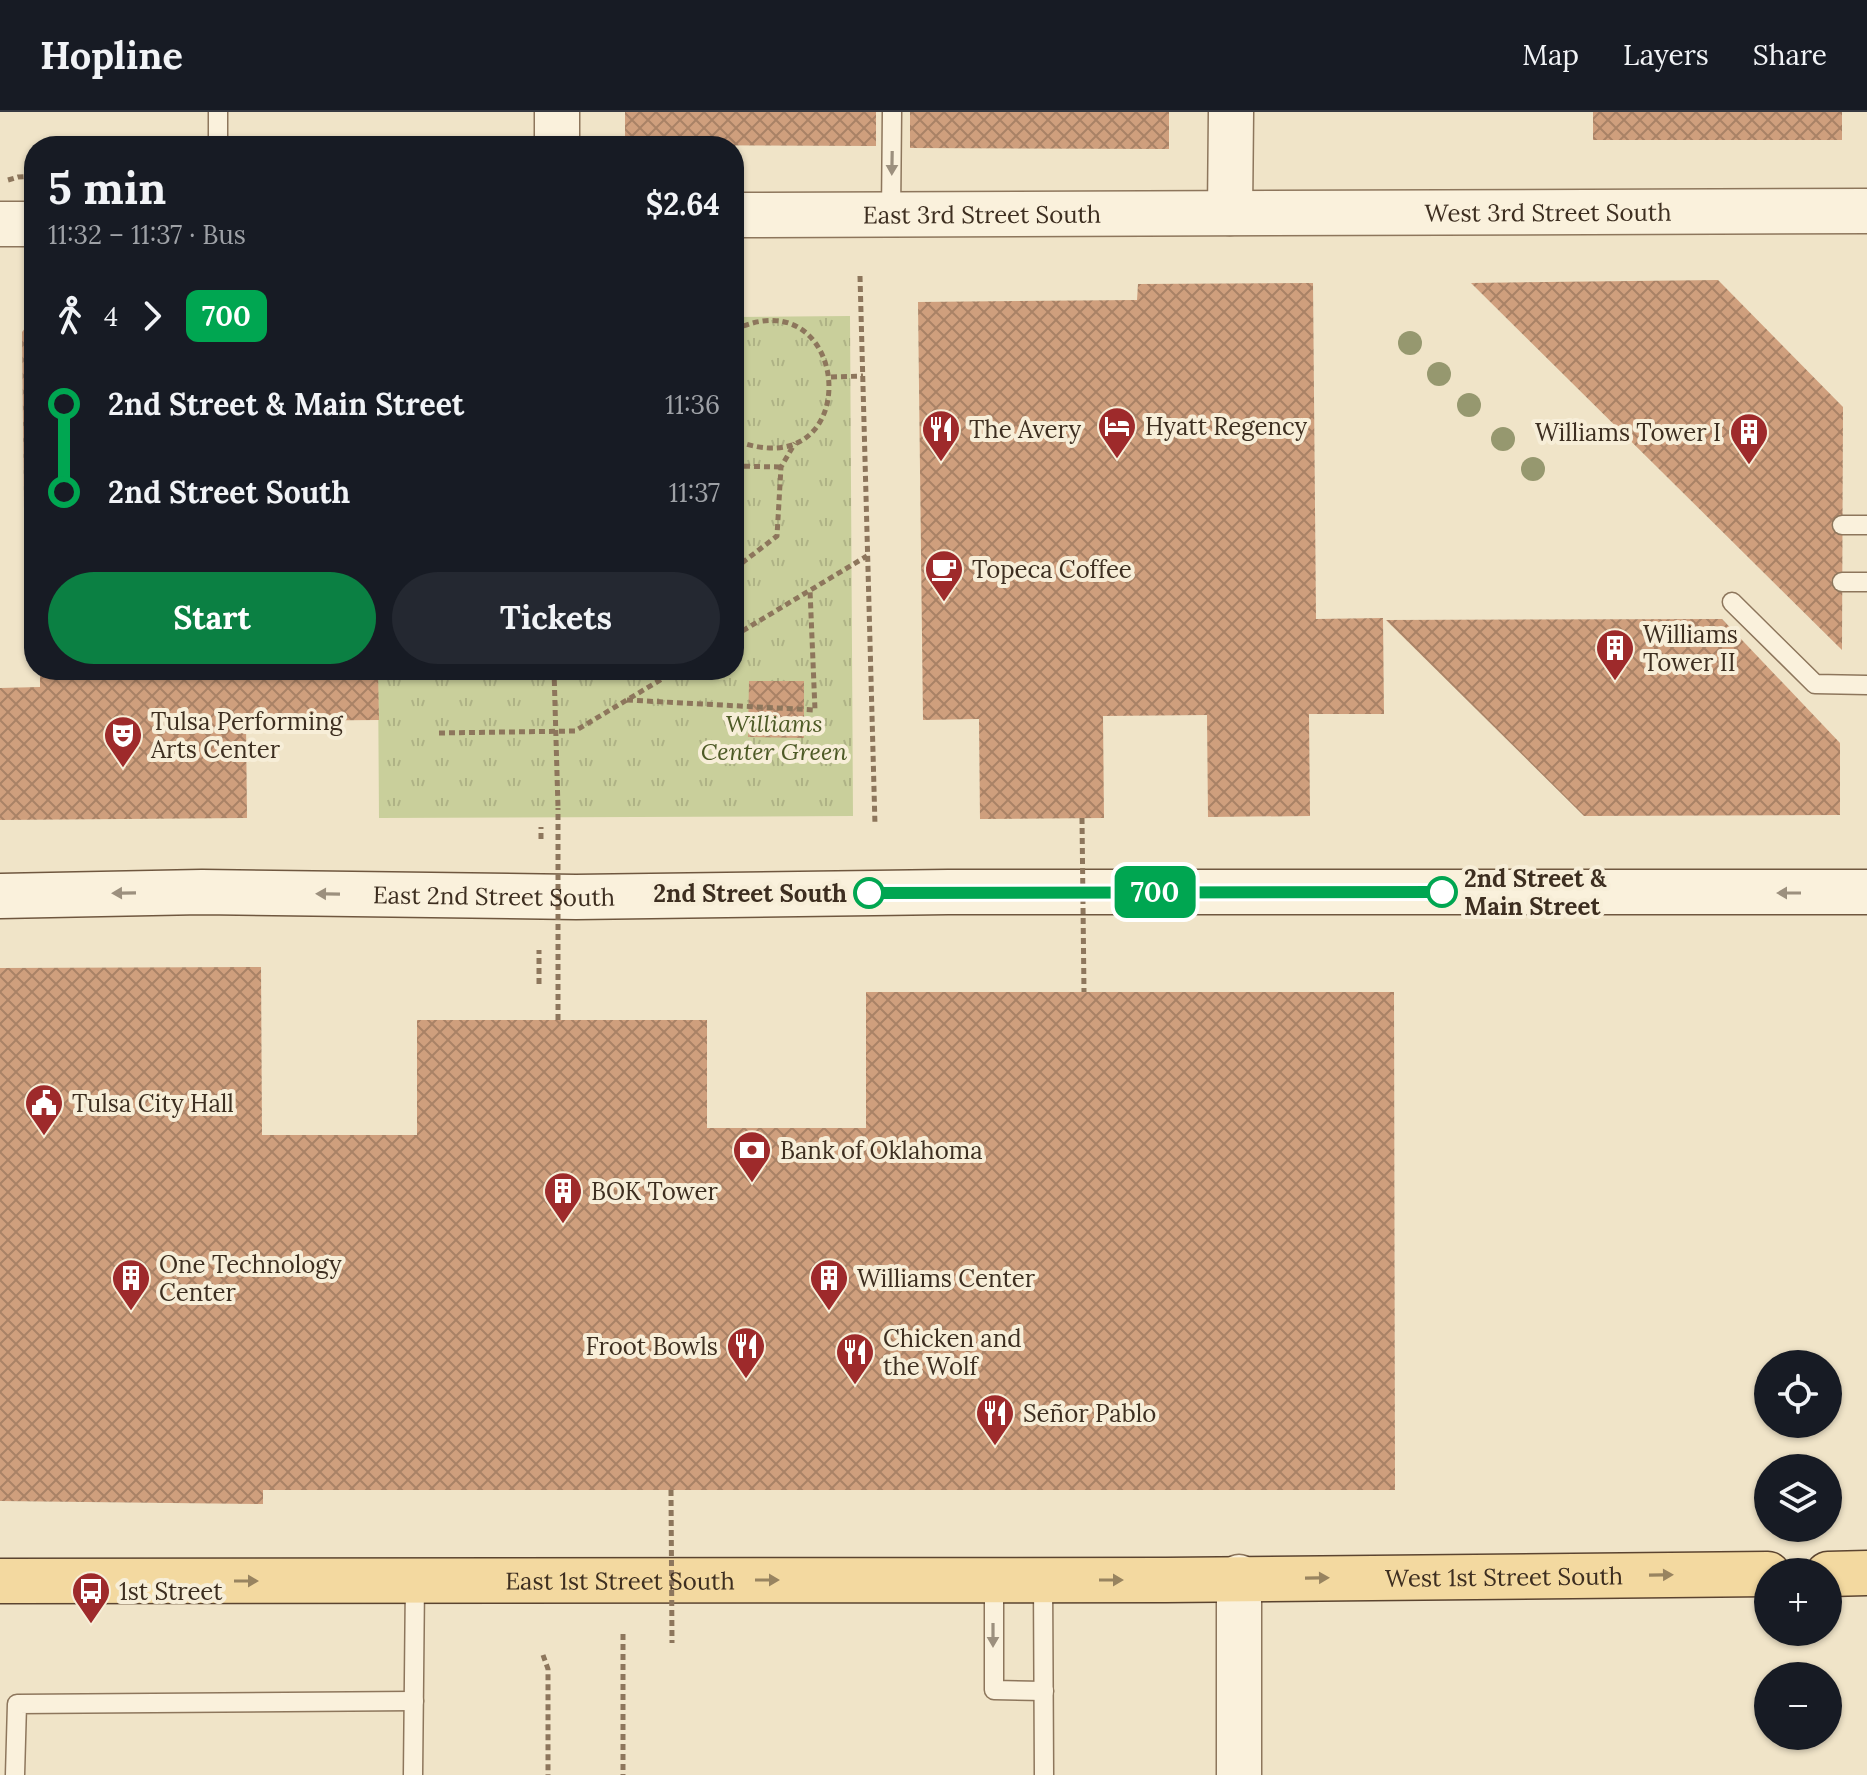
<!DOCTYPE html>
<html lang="en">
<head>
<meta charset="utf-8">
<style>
  :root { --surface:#171b24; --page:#242831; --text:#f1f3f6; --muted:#9ea1a6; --line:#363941; --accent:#0b8043 }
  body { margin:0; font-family:Lora,serif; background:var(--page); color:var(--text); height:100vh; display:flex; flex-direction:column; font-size:30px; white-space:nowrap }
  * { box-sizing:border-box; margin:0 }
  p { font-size:26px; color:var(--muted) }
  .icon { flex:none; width:44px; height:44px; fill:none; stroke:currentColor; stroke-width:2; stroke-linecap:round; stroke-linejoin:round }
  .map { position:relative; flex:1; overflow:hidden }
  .drawer { position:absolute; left:24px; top:24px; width:720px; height:544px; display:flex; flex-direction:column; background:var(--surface); border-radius:32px; box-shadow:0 2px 6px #0004 }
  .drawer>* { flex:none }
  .badge { padding:0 16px; border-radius:12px; font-size:28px; line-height:52px }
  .controls { position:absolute; left:1754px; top:1238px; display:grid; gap:16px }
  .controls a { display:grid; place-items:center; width:88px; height:88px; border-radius:50%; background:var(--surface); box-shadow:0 2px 6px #0004; font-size:40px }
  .map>.badge { position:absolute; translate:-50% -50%; box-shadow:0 0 0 4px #fff }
  .legs { display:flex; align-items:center; gap:12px; height:88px; padding:0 24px; font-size:26px }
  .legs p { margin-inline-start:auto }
  .overview { display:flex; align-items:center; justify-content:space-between; height:136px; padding:0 24px }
  h1 { font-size:44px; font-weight:700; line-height:60px }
  .cta { display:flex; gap:16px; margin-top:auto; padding:16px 24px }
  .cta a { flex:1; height:92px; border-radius:48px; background:var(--accent); color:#fff; font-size:32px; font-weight:700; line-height:92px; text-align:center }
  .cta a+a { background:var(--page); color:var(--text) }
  ul { padding:0 24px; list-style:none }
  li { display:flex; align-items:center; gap:28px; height:88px; font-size:30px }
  li i { display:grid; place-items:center; width:12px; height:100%; margin:0 10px; background:currentColor }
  li i::after { content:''; width:20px; height:20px; margin:-10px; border:6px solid; border-radius:50%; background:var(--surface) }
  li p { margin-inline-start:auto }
  li:first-child i { background:linear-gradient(#0000 50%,currentColor 0) }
  li:last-child i { background:linear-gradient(currentColor 50%,#0000 0) }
  header { display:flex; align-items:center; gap:48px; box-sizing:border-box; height:112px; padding:0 40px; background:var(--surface); border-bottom:2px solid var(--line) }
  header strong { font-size:38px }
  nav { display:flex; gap:44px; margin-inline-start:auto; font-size:28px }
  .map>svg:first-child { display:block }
</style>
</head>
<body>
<header>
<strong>Hopline</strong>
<nav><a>Map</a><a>Layers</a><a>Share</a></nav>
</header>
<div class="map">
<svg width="1867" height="1663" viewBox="0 0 1867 1663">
  <defs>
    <pattern id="grass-tufts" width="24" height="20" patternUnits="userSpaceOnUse" patternTransform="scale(2)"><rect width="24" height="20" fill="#c9cf9b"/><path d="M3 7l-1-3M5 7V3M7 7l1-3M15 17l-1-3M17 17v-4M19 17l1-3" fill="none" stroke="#aeb285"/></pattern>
    <pattern id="building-cross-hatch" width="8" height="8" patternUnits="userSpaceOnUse" patternTransform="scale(2)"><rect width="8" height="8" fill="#cf9f7d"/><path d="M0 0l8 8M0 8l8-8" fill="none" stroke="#a98266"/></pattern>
  </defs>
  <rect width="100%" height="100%" fill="#f0e4c8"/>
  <path fill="url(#grass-tufts)" d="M850 204 853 704 379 706 378 558H734V205Z"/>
  <g fill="url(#building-cross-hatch)">
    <path d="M625 0H876V34L625 33Z"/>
    <path d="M910 0H1169V37L910 36Z"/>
    <rect x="1593" y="0" width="249" height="28"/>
    <path d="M1718 168 1843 295 1842 538 1471 171Z"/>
    <path d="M1313 171 1316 507 1383 506 1384 602H1309L1310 704 1208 705 1207 603 1103 604 1104 706 980 707 979 607 923 608 918 190 1137 188 1138 172Z"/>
    <path d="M34 206V501L25 486 22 220Z"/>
    <path d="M1722 507 1840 631V703L1584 704 1386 508Z"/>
    <path d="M40 558H378L379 608 246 609 247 706 0 708V576L40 575Z"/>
    <path d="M749 569H804V626L748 625Z"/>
    <path d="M261 855 262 1023H417V908H707V1016H866V880H1394L1395 1378H263V1392L0 1389V856Z"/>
  </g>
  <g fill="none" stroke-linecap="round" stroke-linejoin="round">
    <g stroke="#8d765c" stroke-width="21">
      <g id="service">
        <path d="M218 0V34"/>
        <path d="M891 102 892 0"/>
        <path d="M1842 413H1867"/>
        <path d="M1842 470H1867"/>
        <path d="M1732 490 1815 572 1867 573"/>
        <path d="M994 1468V1578L1044 1579"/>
        <path d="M1043 1468 1044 1663"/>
        <path d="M15 1663 17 1592 414 1589"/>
        <path d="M413 1663 415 1469"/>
      </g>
    </g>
    <g stroke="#8d765c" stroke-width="47">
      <g id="tertiary">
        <path d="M557 0V34"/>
        <path d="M1230 101 1231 0"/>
        <path id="s1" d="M734 103 1867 99"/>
        <path d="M0 112H34"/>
        <path d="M1239 1465V1663"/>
      </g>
    </g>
    <g stroke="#6f573f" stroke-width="47">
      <g id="secondary">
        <path id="s2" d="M0 784 202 780 576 785 948 780H1867"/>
      </g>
    </g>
    <g stroke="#5b4430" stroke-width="47">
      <g id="primary">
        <path d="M1828 1462 1867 1461"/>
        <path id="s3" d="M0 1469 1166 1468 1768 1462"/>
      </g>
    </g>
    <g stroke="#8d765c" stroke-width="5" stroke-dasharray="6 4" stroke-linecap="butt">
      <path d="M8 68 18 65 34 64"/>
      <path d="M860 164 875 713"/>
      <path d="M734 218C853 161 868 380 734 328"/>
      <path d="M831 265 863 264"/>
      <path d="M734 354 781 355"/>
      <path d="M734 457 777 424 781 355 795 331"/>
      <path d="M734 524 867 444"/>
      <path d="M554 558 558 696"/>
      <path d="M627 588 815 598 810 478"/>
      <path d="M439 621 575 619 677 558"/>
      <path d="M541 727V715"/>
      <path d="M539 872V838"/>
      <path d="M623 1522V1663"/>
      <path d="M543 1543 548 1557V1663"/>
    </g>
    <use href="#service" stroke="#faf1dc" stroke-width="18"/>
    <use href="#tertiary" stroke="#faf1dc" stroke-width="44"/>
    <use href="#secondary" stroke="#faf1dc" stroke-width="44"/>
    <use href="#primary" stroke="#f3d9a0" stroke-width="44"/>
    <g stroke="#8d765c" stroke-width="5" stroke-dasharray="6 4" stroke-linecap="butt">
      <path d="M1082 706 1084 880"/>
      <path d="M558 908V696"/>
      <path d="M671 1378 672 1531"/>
    </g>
  </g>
  <g fill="#96986f">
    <circle cx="1410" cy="231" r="12"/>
    <circle cx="1439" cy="262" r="12"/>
    <circle cx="1469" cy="293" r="12"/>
    <circle cx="1503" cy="327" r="12"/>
    <circle cx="1533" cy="357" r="12"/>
  </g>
  <defs><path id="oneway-solid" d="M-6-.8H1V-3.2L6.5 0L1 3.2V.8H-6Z" transform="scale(2)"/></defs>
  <g fill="#9c907e">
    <use href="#oneway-solid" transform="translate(892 51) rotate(91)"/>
    <use href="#oneway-solid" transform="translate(124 781) rotate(179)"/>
    <use href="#oneway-solid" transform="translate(1789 781) rotate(180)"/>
    <use href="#oneway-solid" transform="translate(328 782) rotate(-179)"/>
    <use href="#oneway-solid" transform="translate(993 1523) rotate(90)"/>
  </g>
  <g fill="#988460">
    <use href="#oneway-solid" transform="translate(1661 1463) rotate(-1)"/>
    <use href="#oneway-solid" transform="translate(1317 1466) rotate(-1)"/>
    <use href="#oneway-solid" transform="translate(767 1468)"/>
    <use href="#oneway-solid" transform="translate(1111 1468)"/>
    <use href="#oneway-solid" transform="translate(246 1469)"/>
  </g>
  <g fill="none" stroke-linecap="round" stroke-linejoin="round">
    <g stroke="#fff" stroke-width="18">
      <path id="line-1" d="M869 781 1442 780"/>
    </g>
    <use href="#line-1" stroke="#00a651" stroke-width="12"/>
  </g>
  <defs>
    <g id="hotel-pin" transform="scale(2)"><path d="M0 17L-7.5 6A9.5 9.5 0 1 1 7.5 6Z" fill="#9e2a2b" stroke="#f7eed8"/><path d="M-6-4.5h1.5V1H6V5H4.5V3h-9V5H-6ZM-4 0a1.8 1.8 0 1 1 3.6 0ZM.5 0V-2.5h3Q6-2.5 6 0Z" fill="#fff"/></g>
    <g id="restaurant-pin" transform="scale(2)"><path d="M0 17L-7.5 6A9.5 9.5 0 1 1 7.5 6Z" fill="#9e2a2b" stroke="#f7eed8"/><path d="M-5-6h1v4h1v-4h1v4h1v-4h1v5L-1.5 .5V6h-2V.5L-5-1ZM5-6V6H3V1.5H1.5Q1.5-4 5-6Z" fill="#fff"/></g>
    <g id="building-pin" transform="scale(2)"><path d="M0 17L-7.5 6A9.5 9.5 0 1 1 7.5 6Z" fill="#9e2a2b" stroke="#f7eed8"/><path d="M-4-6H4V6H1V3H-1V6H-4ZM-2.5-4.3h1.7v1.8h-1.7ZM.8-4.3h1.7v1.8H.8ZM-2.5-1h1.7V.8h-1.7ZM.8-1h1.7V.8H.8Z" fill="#fff"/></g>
    <g id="cafe-pin" transform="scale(2)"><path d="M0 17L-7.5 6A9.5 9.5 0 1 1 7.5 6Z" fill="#9e2a2b" stroke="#f7eed8"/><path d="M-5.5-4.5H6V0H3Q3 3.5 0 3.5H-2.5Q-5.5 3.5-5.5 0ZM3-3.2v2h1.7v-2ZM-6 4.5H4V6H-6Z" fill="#fff"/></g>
    <g id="theatre-pin" transform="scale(2)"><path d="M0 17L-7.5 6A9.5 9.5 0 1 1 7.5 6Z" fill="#9e2a2b" stroke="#f7eed8"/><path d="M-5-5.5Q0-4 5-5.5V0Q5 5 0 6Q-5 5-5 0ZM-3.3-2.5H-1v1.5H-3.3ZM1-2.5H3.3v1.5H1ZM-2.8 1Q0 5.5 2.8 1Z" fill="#fff"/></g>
    <g id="civic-pin" transform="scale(2)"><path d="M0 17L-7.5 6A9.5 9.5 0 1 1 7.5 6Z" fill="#9e2a2b" stroke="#f7eed8"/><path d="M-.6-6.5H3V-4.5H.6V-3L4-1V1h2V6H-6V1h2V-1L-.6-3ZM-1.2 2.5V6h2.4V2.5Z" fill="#fff"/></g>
    <g id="bank-pin" transform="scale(2)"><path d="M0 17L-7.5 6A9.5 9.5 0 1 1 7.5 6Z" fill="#9e2a2b" stroke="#f7eed8"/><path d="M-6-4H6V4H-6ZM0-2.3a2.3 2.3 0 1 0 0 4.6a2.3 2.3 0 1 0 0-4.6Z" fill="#fff"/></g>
    <g id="bus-pin" transform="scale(2)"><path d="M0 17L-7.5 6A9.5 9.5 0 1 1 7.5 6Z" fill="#9e2a2b" stroke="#f7eed8"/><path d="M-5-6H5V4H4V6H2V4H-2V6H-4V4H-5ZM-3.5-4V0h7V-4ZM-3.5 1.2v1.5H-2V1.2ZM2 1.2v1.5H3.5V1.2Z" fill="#fff"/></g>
  </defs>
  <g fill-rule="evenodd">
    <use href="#hotel-pin" x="1117" y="314"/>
    <use href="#restaurant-pin" x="941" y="317"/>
    <use href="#building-pin" x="1749" y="320"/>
    <use href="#cafe-pin" x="944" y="457"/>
    <use href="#building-pin" x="1615" y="536"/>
    <use href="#theatre-pin" x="123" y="623"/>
    <use href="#civic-pin" x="44" y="991"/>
    <use href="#bank-pin" x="752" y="1038"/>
    <use href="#building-pin" x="563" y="1079"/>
    <use href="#building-pin" x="131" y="1166"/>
    <use href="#building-pin" x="829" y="1166"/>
    <use href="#restaurant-pin" x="746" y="1234"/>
    <use href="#restaurant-pin" x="855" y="1240"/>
    <use href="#restaurant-pin" x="995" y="1301"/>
    <use href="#bus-pin" x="91" y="1479"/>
  </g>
  <g fill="#fff" stroke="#00a651" stroke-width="4">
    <circle cx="1442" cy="780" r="14"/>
    <circle cx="869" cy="781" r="14"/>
  </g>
  <g text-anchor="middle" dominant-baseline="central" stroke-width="8" stroke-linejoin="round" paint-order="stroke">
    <g font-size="24" fill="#3d2e20" stroke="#f7eed8">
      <text stroke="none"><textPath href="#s1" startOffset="814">West 3rd Street South</textPath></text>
      <text stroke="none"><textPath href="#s1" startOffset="248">East 3rd Street South</textPath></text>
      <text stroke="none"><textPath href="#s2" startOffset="494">East 2nd Street South</textPath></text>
      <text stroke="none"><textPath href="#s3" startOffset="1504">West 1st Street South</textPath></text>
      <text stroke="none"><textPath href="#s3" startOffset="620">East 1st Street South</textPath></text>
    </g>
    <g font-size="24" fill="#3d2e20" stroke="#f7eed8" text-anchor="start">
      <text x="1145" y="314">Hyatt Regency</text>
      <text x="969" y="317">The Avery</text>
      <text x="1721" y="320" text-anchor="end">Williams Tower I</text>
      <text x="972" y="457">Topeca Coffee</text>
      <text x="1643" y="522">Williams<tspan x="1643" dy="28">Tower II</tspan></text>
      <text x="151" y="609">Tulsa Performing<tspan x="151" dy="28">Arts Center</tspan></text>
      <text x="72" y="991">Tulsa City Hall</text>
      <text x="780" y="1038">Bank of Oklahoma</text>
      <text x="591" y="1079">BOK Tower</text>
      <text x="159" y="1152">One Technology<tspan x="159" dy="28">Center</tspan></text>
      <text x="857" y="1166">Williams Center</text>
      <text x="883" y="1226">Chicken and<tspan x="883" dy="28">the Wolf</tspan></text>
      <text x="718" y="1234" text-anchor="end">Froot Bowls</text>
      <text x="1023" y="1301">Señor Pablo</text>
      <text x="119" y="1479">1st Street</text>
    </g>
    <g font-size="24" font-style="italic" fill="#4d5a26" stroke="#f7eed8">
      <text x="774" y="611">Williams<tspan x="774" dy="28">Center Green</tspan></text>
    </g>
    <g font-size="24" font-weight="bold" fill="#3d2e20" stroke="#f7eed8" text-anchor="start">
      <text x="1464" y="766">2nd Street &amp;<tspan x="1464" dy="28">Main Street</tspan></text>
      <text x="847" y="781" text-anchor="end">2nd Street South</text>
    </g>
  </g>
</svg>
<div class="controls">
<a><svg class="icon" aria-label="locate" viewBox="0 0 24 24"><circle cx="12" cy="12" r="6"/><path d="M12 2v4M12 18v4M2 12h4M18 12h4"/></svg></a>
<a><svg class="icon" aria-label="layers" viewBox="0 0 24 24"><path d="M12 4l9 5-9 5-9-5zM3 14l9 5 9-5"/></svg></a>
<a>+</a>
<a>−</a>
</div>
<b class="badge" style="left:1155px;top:780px;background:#00a651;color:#fff">700</b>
<section class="drawer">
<div class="overview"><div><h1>5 min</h1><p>11:32 – 11:37 · Bus</p></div><b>$2.64</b></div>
<div class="legs"><svg class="icon" aria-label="walk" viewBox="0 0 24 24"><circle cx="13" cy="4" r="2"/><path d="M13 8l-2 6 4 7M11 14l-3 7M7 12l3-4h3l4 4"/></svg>4<svg class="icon" aria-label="forward" viewBox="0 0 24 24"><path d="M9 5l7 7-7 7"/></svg><b class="badge" style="background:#00a651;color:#fff">700</b></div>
<ul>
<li><i style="color:#00a651"></i><b>2nd Street &amp; Main Street</b><p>11:36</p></li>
<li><i style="color:#00a651"></i><b>2nd Street South</b><p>11:37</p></li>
</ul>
<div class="cta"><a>Start</a><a>Tickets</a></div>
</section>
</div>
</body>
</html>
